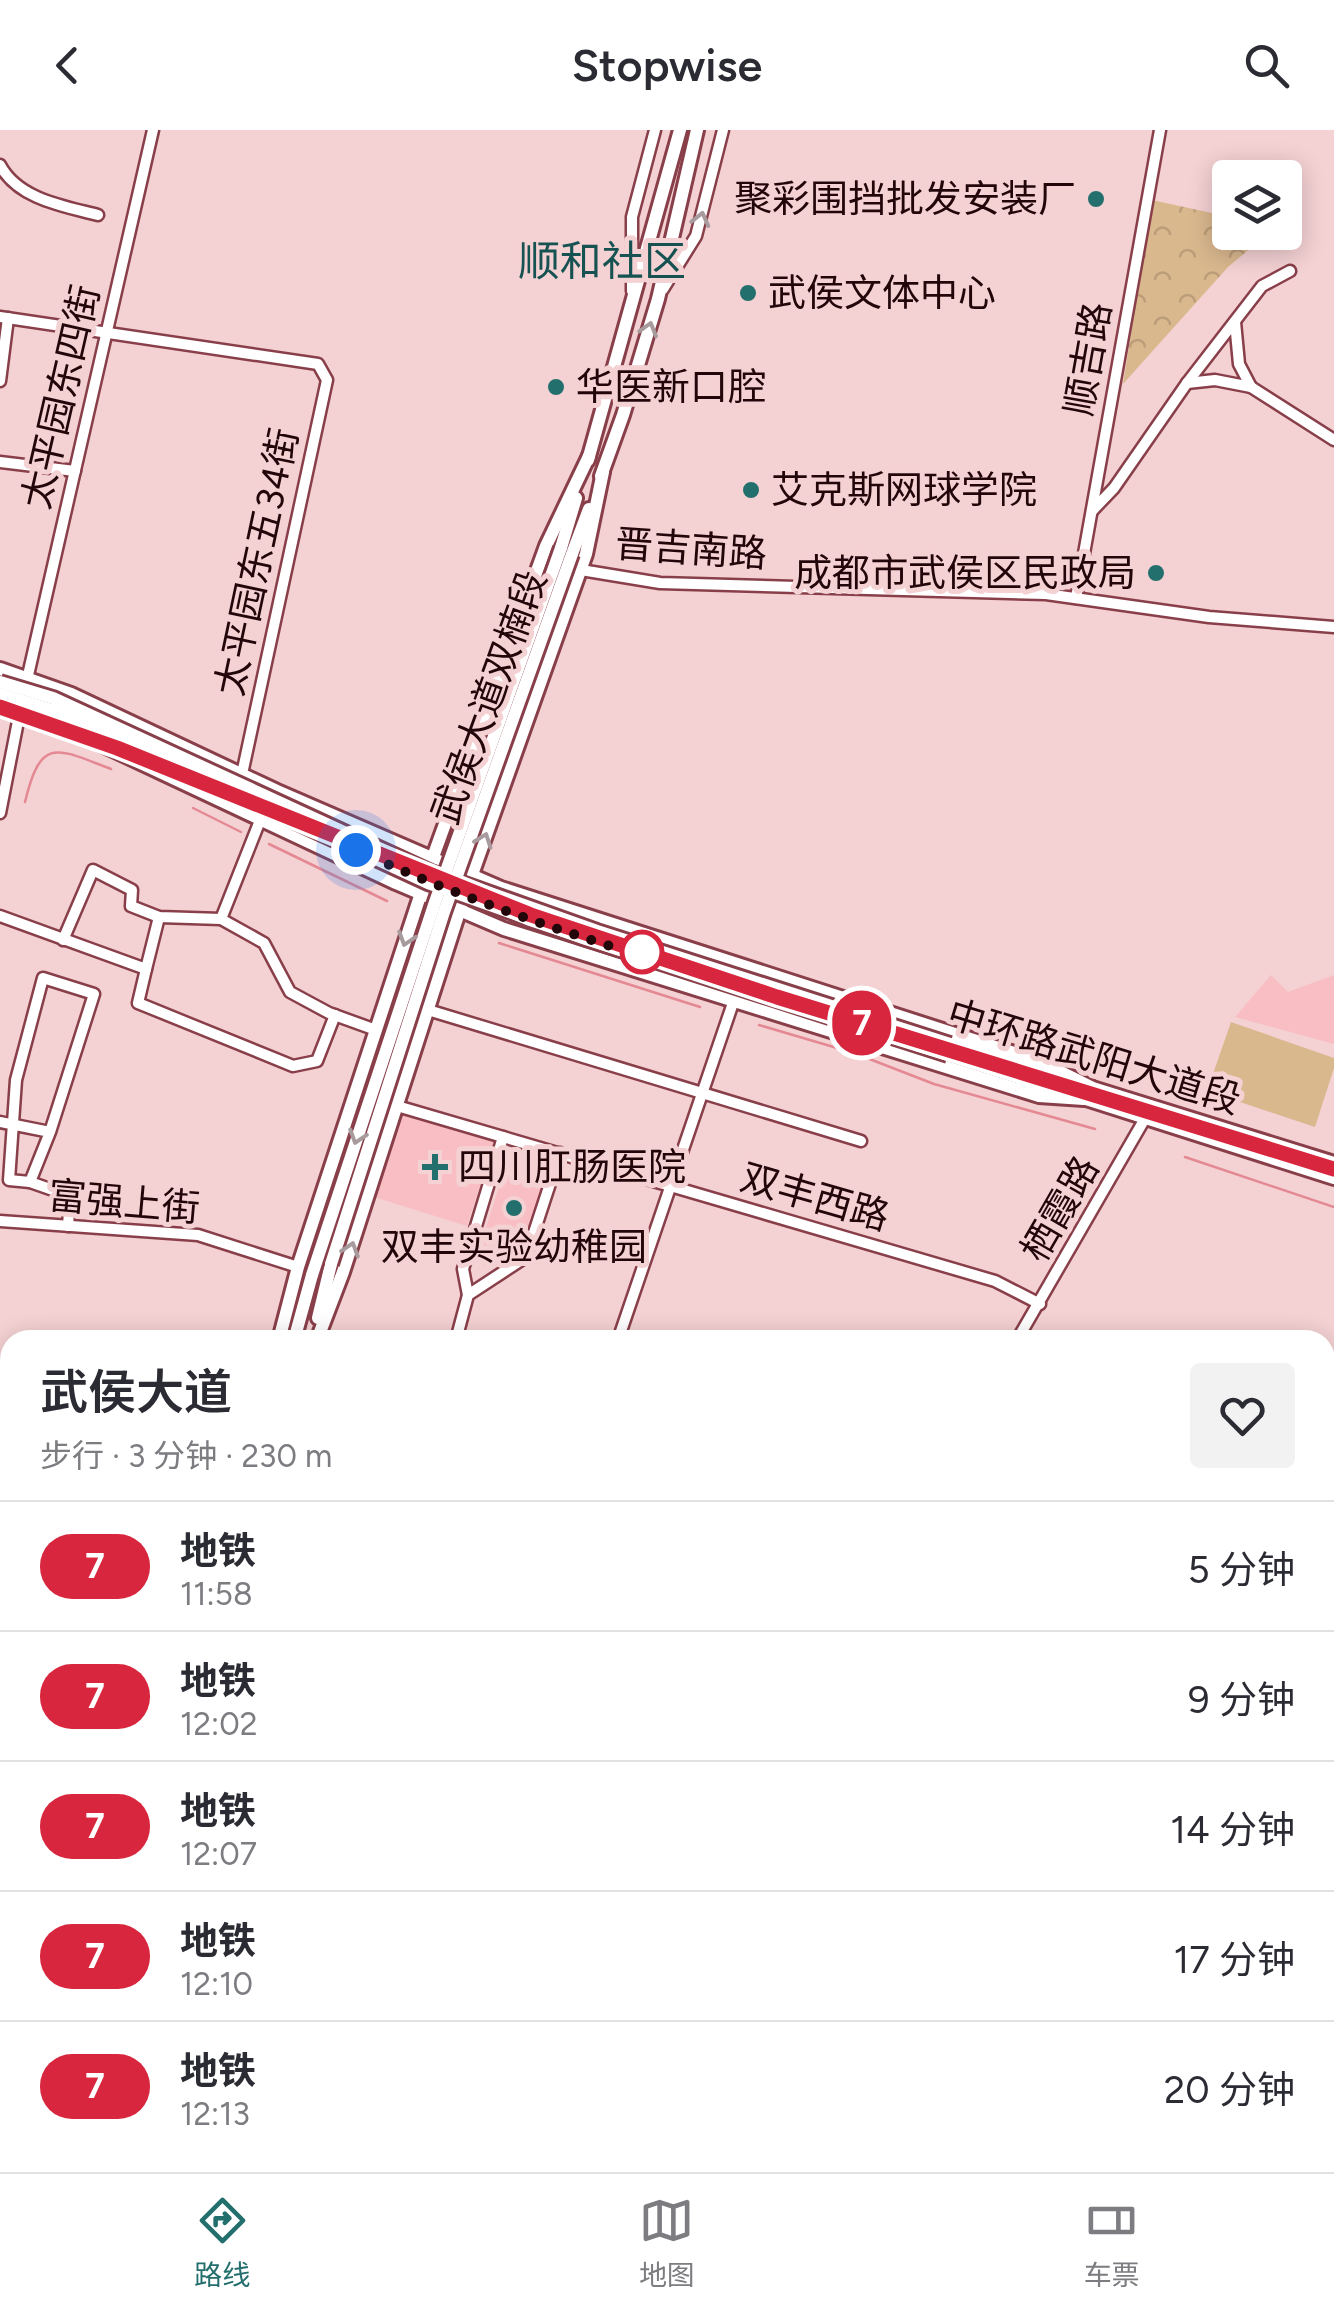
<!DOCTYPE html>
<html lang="zh">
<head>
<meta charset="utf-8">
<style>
  :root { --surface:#fff; --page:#f2f2f3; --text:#2b2b33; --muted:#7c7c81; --line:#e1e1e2; --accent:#236f6d }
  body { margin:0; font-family:Figtree,"Noto Sans SC",sans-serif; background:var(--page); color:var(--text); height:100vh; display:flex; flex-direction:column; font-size:38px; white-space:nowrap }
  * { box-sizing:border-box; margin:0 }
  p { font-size:32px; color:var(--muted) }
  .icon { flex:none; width:55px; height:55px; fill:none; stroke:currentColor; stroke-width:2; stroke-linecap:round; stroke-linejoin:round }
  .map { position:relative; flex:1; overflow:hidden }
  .panel { position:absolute; left:0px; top:1200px; width:1335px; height:842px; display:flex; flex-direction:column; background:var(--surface); border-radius:30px 30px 0 0; box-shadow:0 5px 25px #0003 }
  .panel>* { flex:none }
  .badge { padding:0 20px; border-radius:32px; font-size:35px; line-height:65px }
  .fabs { position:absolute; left:1212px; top:30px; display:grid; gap:20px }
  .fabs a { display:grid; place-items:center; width:90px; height:90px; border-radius:10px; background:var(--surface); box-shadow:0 5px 25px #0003; font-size:50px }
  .you { position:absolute; width:50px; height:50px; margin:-25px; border:8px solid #fff; border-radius:50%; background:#1a73e8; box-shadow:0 0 0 15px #1a73e833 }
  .map>.badge { position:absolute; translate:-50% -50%; box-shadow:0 0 0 5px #fff }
  .round { display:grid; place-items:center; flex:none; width:105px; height:105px; border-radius:10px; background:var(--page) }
  .head { display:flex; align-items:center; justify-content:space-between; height:170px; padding:0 40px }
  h1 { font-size:48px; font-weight:600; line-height:75px }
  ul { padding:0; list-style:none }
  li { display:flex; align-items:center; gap:30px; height:130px; padding:0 40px; border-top:2px solid var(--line) }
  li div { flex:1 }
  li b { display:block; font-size:38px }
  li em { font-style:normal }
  li .badge { min-width:110px; font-weight:700; text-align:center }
  header { display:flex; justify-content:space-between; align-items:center; height:130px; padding:0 40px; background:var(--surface); font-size:45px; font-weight:600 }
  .tabs { display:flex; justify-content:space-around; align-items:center; height:140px; border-top:2px solid var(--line); background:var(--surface); font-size:28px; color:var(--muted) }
  .tabs a { display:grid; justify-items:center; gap:5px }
  .tabs .active { color:var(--accent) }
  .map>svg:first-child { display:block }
</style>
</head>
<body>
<header><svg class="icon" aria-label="back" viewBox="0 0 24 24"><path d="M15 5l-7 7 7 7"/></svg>Stopwise<svg class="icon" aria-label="search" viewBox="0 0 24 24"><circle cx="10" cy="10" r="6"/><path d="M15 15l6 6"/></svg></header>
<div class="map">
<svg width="1334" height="2042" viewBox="0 0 1334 2042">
  <defs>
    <pattern id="forest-crowns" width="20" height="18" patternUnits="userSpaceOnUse" patternTransform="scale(2.5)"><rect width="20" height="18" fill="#dab88e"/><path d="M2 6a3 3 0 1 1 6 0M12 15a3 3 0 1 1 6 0" fill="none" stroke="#bb9d79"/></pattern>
  </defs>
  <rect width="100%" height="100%" fill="#f4d1d3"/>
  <g fill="#f8bec3">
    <path d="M1271 845 1288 862 1334 845V914L1235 887Z"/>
    <path d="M403 979 495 1008 467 1096 374 1067Z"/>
    <path d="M511 1020 546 1030 552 1035 521 1122 500 1135 485 1136 476 1128Z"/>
  </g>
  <path fill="url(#forest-crowns)" d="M1152 70 1230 87V102L1256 103 1252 117 1228 137 1123 254Z"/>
  <path fill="#dab88e" d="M1231 892 1334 928V938L1315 997 1207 961Z"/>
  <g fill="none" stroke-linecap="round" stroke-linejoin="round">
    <g stroke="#e48993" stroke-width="2.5">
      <path d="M25 672C41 606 56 618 111 639"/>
      <path d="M193 678 241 702"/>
      <path d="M269 714 387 771"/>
      <path d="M499 813 700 877"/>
      <path d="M759 895 854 923 934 954 1095 999"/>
      <path d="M1185 1027 1334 1077"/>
    </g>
    <g stroke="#893f49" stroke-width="15">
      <g id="minor">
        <path d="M0 35C18 69 63 76 98 85"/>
        <path d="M663 159 696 106 723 0"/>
        <path d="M632 161V87L655 0"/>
        <path d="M0 187 318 234 327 250 242 644"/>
        <path d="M1235 192 1239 234 1251 257"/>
        <path d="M0 251 8 188"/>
        <path d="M1187 253 1215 250 1251 257 1334 310"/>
        <path d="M0 332 75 341"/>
        <path d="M1092 381 1114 358 1187 253 1262 156 1290 141"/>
        <path d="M581 440 660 453 1046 464 1209 487 1334 497"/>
        <path d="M1076 468 1160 0"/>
        <path d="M26 554 153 0"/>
        <path d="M0 683 21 576"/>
        <path d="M0 786 146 839 138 873 293 936 317 931 335 885"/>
        <path d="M221 789 261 688"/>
        <path d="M63 810 93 740 132 760 131 776 159 787 221 789 264 813 290 862 329 883 376 900"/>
        <path d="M146 839 159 787"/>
        <path d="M428 880 861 1011"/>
        <path d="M397 976 995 1151 1040 1174"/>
        <path d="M0 992 50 1002 94 864 43 848 16 950 9 1050 30 1052 50 1002"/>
        <path d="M30 1052 70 1066 68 1096"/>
        <path d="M0 1091 198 1105 298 1137"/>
        <path d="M468 1165 463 1139 503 1007"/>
        <path d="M456 1210 468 1165 526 1127 560 1023"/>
        <path d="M618 1210 734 870"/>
        <path d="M1017 1210 1147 985"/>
        <path d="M1325 1618 1334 1626"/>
        <path d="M1325 1630 1334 1639"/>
        <path d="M1325 1733 1334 1724"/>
        <path d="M0 1752 10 1753"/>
        <path d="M0 1763 10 1764"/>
        <path d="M0 1984 10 1986"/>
        <path d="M891 2032 901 2042"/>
        <path d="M909 2032 919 2042"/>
        <path d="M1236 2032 1246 2042"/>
        <path d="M18 2042V2032"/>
        <path d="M54 2042 55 2032"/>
        <path d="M394 2042V2032"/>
        <path d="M635 2042 637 2032"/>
        <path d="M1019 2042 1029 2032"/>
      </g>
    </g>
    <g stroke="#893f49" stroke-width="18">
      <g id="major">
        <path d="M588 330 680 0"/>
        <path d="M601 346 623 285 658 169 697 0"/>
        <path d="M561 418 576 368"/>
        <path d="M572 424 589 379"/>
        <path d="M0 539 71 564 277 661 501 758 1039 931 1091 957"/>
        <path d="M0 576 62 596 396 753 504 799 1039 966 1084 969"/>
        <path d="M429 738 546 416 589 326"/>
        <path d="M469 753 586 424 603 342"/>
        <path d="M950 914 1059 948"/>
        <path d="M948 925 1334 1048"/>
        <path d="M1083 955 1334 1033"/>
        <path d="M318 1188 331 1134"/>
        <path d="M279 1210 298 1137 423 757"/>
        <path d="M294 1210 312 1145"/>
        <path d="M317 1210 343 1142 461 776"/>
        <path d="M225 2042V2032"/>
        <path d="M263 2042 264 2032"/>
      </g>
    </g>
    <g stroke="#893f49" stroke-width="19">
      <g id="highway">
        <path d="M244 2042 245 2032"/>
        <path d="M255 2042V2032"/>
      </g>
    </g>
    <use href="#minor" stroke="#fff" stroke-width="10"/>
    <use href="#major" stroke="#fff" stroke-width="12"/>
    <use href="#highway" stroke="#fff" stroke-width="14"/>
    <g stroke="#893f49" stroke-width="18" stroke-linecap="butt">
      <g id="major-bridge">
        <path d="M0 552 53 568 431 742 597 801 950 914"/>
        <path d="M0 564 55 581 428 753 586 809 948 925"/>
        <path d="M331 1134 444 782 572 424"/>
        <path d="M312 1145 435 772 561 418"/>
      </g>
    </g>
    <use href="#major-bridge" stroke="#fff" stroke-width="12"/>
  </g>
  <defs><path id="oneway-chevron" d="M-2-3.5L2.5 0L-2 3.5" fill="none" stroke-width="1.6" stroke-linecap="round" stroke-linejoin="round" transform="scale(2.5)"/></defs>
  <g stroke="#a79b9d">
    <use href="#oneway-chevron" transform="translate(701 89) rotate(-76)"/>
    <use href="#oneway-chevron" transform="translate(649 199) rotate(-74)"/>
    <use href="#oneway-chevron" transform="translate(484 710) rotate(-70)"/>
    <use href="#oneway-chevron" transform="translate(406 809) rotate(108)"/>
    <use href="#oneway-chevron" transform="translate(357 1007) rotate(108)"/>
    <use href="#oneway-chevron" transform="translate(351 1119) rotate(-72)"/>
  </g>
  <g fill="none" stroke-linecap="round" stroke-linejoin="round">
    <g stroke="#fff" stroke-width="22">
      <path id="line" d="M0 577 117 618 531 785 777 867 1334 1039"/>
    </g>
    <use href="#line" stroke="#d7263d" stroke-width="15"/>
    <path stroke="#22060a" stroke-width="10" stroke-dasharray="0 18" d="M356 720C449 763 545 796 642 826V822"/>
  </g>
  <g fill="#236f6d" stroke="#f4d1d3" stroke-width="4">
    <circle cx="1096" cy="69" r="10"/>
    <circle cx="748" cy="163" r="10"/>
    <circle cx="556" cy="257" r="10"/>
    <circle cx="751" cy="360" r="10"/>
    <circle cx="1156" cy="443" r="10"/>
    <path d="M430 1022h10v10h10v10h-10v10h-10v-10h-10v-10h10z"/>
    <circle cx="514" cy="1078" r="10"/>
  </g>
  <circle fill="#fff" stroke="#d7263d" stroke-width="5" cx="642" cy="822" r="20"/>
  <g text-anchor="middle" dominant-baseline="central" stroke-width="10" stroke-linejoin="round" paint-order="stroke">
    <g font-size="38" fill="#22060a" stroke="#f4d1d3" text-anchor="start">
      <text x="1076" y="69" text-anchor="end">聚彩围挡批发安装厂</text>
      <text x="768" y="163">武侯文体中心</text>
      <text x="576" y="257">华医新口腔</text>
      <text x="771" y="360">艾克斯网球学院</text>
      <text x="1136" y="443" text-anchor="end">成都市武侯区民政局</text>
      <text x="458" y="1037">四川肛肠医院</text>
      <text x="514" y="1117" text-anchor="middle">双丰实验幼稚园</text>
    </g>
    <g font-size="38" fill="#22060a" stroke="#f4d1d3">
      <text transform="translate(1088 229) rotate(-80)">顺吉路</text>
      <text transform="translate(61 267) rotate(-77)">太平园东四街</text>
      <text transform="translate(691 419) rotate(4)">晋吉南路</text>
      <text transform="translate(257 432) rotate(-78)">太平园东五34街</text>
      <text transform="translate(489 567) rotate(-70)">武侯大道双楠段</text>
      <text transform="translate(1094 927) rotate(17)">中环路武阳大道段</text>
      <text transform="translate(815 1067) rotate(16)">双丰西路</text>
      <text transform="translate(124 1072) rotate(5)">富强上街</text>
      <text transform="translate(1060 1079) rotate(-60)">栖霞路</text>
    </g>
    <g font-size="42" fill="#155251" stroke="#f4d1d3">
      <text x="602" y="131">顺和社区</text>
    </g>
  </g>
</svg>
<div class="fabs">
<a><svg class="icon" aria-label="layers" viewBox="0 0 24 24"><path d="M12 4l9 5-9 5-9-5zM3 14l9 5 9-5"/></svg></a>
</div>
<div class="you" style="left:356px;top:720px"></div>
<b class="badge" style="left:862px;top:893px;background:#d7263d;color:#fff">7</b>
<section class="panel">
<div class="head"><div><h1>武侯大道</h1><p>步行 · 3 分钟 · 230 m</p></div><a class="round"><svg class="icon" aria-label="heart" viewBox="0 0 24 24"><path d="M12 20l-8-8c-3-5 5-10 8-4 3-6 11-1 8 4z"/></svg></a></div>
<ul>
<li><span class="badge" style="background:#d7263d;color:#fff">7</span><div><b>地铁</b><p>11:58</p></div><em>5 分钟</em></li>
<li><span class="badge" style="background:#d7263d;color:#fff">7</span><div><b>地铁</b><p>12:02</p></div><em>9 分钟</em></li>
<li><span class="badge" style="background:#d7263d;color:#fff">7</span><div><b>地铁</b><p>12:07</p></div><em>14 分钟</em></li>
<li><span class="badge" style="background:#d7263d;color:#fff">7</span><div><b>地铁</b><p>12:10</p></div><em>17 分钟</em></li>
<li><span class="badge" style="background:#d7263d;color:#fff">7</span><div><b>地铁</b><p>12:13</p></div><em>20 分钟</em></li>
</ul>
</section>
</div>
<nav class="tabs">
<a class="active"><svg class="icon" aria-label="directions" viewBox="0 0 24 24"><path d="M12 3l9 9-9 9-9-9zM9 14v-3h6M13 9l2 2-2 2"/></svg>路线</a>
<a><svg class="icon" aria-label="map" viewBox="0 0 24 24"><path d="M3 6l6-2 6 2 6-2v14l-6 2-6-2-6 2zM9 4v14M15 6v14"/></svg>地图</a>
<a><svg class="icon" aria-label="tickets" viewBox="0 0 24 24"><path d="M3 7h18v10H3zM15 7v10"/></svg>车票</a>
</nav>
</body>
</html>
